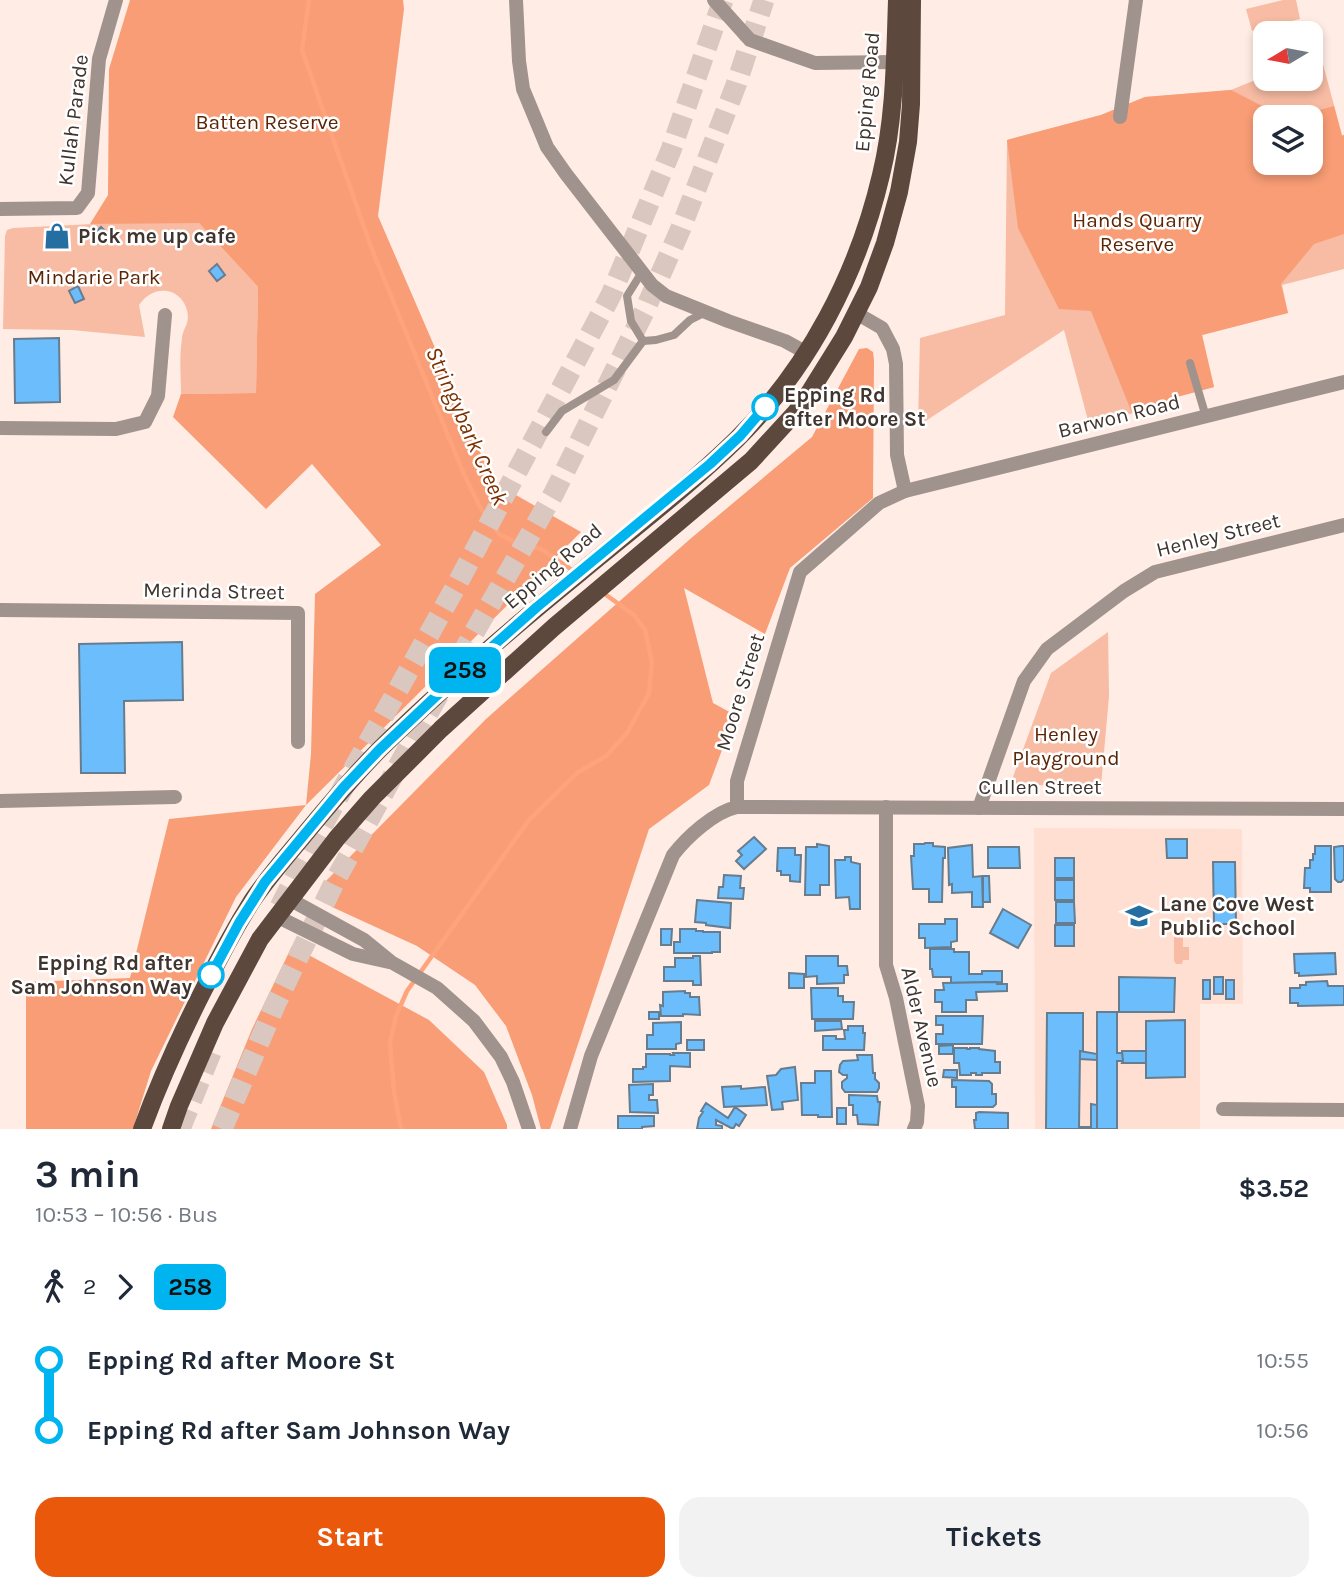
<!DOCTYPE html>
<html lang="en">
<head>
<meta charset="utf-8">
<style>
  :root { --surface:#fff; --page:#f2f2f3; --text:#1f2937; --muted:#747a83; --accent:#ea580c }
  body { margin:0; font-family:Karla,sans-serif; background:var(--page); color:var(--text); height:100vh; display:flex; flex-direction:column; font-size:26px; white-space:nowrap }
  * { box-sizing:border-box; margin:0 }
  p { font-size:23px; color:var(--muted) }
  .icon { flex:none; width:38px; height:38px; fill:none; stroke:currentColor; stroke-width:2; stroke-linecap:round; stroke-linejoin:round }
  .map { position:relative; height:1129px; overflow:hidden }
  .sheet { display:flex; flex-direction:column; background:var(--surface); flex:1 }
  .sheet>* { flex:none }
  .badge { padding:0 14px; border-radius:10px; font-size:24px; line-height:46px }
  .needle { width:46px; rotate:260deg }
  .tools { position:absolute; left:1253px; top:21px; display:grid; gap:14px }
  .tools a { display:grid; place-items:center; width:70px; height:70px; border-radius:14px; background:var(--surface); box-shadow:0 4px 10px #0003; font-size:35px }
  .map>.badge { position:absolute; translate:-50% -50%; box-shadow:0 0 0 4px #fff }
  .legs { display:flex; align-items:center; gap:10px; height:77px; padding:0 35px; font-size:23px }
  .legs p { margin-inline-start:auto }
  .head { display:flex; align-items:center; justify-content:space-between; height:119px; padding:0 35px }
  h1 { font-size:38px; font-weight:700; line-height:52px }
  .action { display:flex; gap:14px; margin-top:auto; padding:14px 35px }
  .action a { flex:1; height:80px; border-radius:21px; background:var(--accent); color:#fff; font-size:28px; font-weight:700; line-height:80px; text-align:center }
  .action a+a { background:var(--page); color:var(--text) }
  ul { padding:0 35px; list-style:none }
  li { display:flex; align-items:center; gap:24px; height:70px; font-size:26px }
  li i { display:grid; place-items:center; width:10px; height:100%; margin:0 9px; background:currentColor }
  li i::after { content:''; width:18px; height:18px; margin:-9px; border:5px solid; border-radius:50%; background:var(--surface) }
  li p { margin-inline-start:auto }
  li:first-child i { background:linear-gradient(#0000 50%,currentColor 0) }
  li:last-child i { background:linear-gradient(currentColor 50%,#0000 0) }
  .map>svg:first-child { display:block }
</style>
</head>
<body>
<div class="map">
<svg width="1344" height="1129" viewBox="0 0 1344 1129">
  <rect width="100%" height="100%" fill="#ffece4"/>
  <path fill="#ffdfd2" d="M1034 828 1242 829 1243 1004H1200V1129H1035Z"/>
  <g fill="#f7bca3" fill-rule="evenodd">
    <path d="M1283 0H1296L1300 19 1252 31 1246 9Z"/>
    <path d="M1320 53 1342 135H1344V269L1282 285 1288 313 1202 335 1214 387 1173 398 1171 404 1089 424 1064 330 918 426 920 338 1005 315 1007 140 1101 115 1145 97 1231 90 1265 76V79H1311V57ZM1265 117H1311V163H1265Z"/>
    <path d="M113 223H199L258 287 256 393 181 394C181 376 179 357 182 339 182 333 185 329 187 323 191 309 181 293 167 291 155 289 145 296 139 305L145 337 72 330 3 329 5 236 7 230 13 228Z"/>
    <path d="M1108 632 1109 696 1101 786 1010 785 1051 673Z"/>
    <path d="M1174 935H1183V947H1189V960H1183L1182 964H1176L1174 961Z"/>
  </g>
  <g fill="#f89d75">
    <path d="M130 0H403L404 9 378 216 493 482 581 532 306 805 236 897 151 1071 133 1129H26V982L130 978 169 819 306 805 311 754 315 594 381 545 312 464 266 509 173 417 181 394 256 393 258 287 199 223 90 224 108 195 109 69Z"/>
    <path d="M1231 90 1284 117H1265V163H1311V117H1295L1334 106 1342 136 1344 135V234L1314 244 1281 284 1288 313 1202 335 1214 387 1173 398 1171 404 1132 413 1091 311 1059 309 1018 228 1007 140 1101 115 1145 97Z"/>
    <path d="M867 348 873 352 874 360 873 498 790 568 765 634 684 588 713 703 735 715 709 785 649 829 550 1129H541L532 1095 506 1026 475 985 417 946 332 907 321 886 486 719 689 540 812 437 859 349Z"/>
    <path d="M292 946 429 1020 484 1072 507 1125V1129H211L252 1029Z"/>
  </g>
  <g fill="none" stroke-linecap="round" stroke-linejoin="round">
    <g stroke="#fea37b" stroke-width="4.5">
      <path d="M309 0 302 50 371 247 463 472 481 509 499 534 517 543 541 549 575 572"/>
      <path d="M401 1129 394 1091 390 1043 396 1016 407 991 529 820 577 773 606 756 627 733 649 693 652 662 645 630 634 615 602 592"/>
    </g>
  </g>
  <g fill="#6bbdfc" stroke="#667d8f" stroke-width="2">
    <path d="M101 227 108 234 99 243 92 236Z"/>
    <path d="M217 264 225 275 217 281 209 271Z"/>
    <path d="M78 286 84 299 75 303 69 291Z"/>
    <path d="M59 338 60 402 15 403 14 339Z"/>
    <path d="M182 642 183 700 124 701 125 773H81L79 644Z"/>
    <path d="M754 837 766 849 744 869 736 861 742 855 738 851Z"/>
    <path d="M1166 839H1187V858H1167Z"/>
    <path d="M925 843H933V846L945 847V858H943L942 902H929V889H913L911 856H914V844H924Z"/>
    <path d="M817 844 829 846V885H820V895H805L806 847H817Z"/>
    <path d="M972 845 973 877 982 876 983 907H972V892L952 893V884L949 885 948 848Z"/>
    <path d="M1315 846H1331V892H1310V888H1304L1305 868H1310V860H1313V854H1315Z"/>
    <path d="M1341 846H1344V879L1341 882H1338L1335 879 1334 847Z"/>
    <path d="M988 847H1019L1020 868H988Z"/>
    <path d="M778 848H795V855H801L800 882 790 881V875H781V871H777Z"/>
    <path d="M845 857H851V862L860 864V909H850L849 897 836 898 835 860H845Z"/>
    <rect x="1055" y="858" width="19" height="20"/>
    <path d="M1213 862H1235L1236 924H1214Z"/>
    <path d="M724 875 741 876 740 888H744L743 899 718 898 719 887H723Z"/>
    <path d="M983 876H989L990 902H983Z"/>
    <rect x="1055" y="880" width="19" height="20"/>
    <path d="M697 900 731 903 730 928 706 925V923L695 922Z"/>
    <path d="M1056 902H1074L1075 923H1056Z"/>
    <path d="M1003 909 1031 925 1018 948 990 933Z"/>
    <path d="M945 919H957V941L951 942V947L925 948V938H919V924H945Z"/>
    <rect x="1055" y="925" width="19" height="21"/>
    <path d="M661 929H672L671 945H661Z"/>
    <path d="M680 929H696V931H703V932H720V952H712V953H674V942H680Z"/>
    <path d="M930 949H954V952H969V974H982V971H1002V982L951 983V977H933L932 969H930Z"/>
    <path d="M1335 953 1336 974 1299 976V973H1295L1294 954Z"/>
    <path d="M693 956H700L701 985H693V981H664V967H675V958H693Z"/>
    <path d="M806 956H838V966H847L848 975H844V983L817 984V976L806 977Z"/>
    <path d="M789 973 804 974V988H789Z"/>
    <path d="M1119 977 1175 978 1174 1012H1119Z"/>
    <rect x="1214" y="977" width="9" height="17"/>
    <rect x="1203" y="980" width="7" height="19"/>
    <rect x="1226" y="980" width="8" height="19"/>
    <path d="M1327 981 1328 986H1344V1005L1298 1006V1003H1290V988H1300V985H1306V982Z"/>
    <path d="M997 982V984H1007V991L976 992 977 1000H966V1012H942V1002H935V990H944L943 983Z"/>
    <path d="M811 988H838V996H843V1002H854L853 1019H812Z"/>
    <path d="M685 991V993H690V997H699L700 1015 683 1014V1016H661L660 1005 663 1006V992Z"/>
    <rect x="649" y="1012" width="10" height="7"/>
    <path d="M1097 1012H1117V1053H1123V1061H1117V1129H1097Z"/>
    <path d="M1047 1013H1083V1051H1080L1079 1129H1046Z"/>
    <path d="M936 1016H983L982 1044H936V1034H943V1025H936Z"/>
    <path d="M1185 1020V1077L1146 1078V1021Z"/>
    <path d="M815 1021H841L842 1029 815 1031Z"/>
    <path d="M681 1022V1043L676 1044V1049H647V1035H653V1023Z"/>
    <path d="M848 1026H863V1033H865L864 1050H823V1036H836V1039H845L844 1030H848Z"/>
    <rect x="687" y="1040" width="17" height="10"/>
    <path d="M953 1045V1054H939V1046Z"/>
    <path d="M954 1048H967V1049H970V1048H979V1049L995 1051V1062H1000V1073H982V1075H976V1073H971V1075H960L959 1063H954Z"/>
    <path d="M1080 1051 1097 1054V1060L1080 1059Z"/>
    <path d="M1122 1051H1146V1063H1122L1123 1061Z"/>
    <path d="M673 1053H690V1067L670 1066V1081L633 1082V1069H643V1067H646V1054H670V1055H674Z"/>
    <path d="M857 1055H872L873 1073H875V1079L879 1083V1088L877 1092H845L842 1088V1082L847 1078V1075H843L839 1072 840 1065 843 1061 858 1060Z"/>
    <path d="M795 1067 798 1100 782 1102 783 1109 772 1110 767 1076 776 1075 781 1069Z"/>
    <path d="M944 1070H957V1078L943 1077Z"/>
    <path d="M815 1071H831L832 1117H818V1115H802L801 1083H815Z"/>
    <path d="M952 1080 989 1081 992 1084V1094H996V1104L993 1107H956V1087H952Z"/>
    <path d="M653 1084V1095H649V1100H657L658 1113 630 1112 629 1085Z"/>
    <path d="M741 1086V1089L765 1087 767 1105 724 1107 722 1087Z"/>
    <path d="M849 1095 877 1096 878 1102H880L878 1125 858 1124 857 1115H853V1105H849Z"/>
    <path d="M706 1103 728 1118 735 1107 746 1115 739 1126 736 1124 733 1129 716 1120V1125L722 1126V1129H697L699 1118 703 1112 701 1111Z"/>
    <path d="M1091 1104 1097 1105V1129H1079V1127H1091Z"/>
    <rect x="837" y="1108" width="9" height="16"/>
    <path d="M979 1112 1008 1113V1129H975L974 1120H976V1113Z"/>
    <path d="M618 1116H654V1126L642 1127V1129H618Z"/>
  </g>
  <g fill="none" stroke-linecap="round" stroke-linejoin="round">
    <g stroke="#d9c7c0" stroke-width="21" stroke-dasharray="21 10" stroke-linecap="butt">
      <path d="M280 907 302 863 354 768 455 588 611 295 671 150 723 0"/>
      <path d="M180 1129 212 1050"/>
      <path d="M222 1129 275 1005 336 879 416 734 554 493 644 312 681 228 736 85 764 0"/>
    </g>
    <g stroke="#a0938d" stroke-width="8">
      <path d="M642 272 627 296 631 321 643 341 656 340 674 335 690 320 706 312"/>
      <path d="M1190 363 1206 417"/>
      <path d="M546 432 562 411 614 380 643 341"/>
    </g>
    <g stroke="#a0938d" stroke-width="14">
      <path d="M516 0 519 61 523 89 547 147 566 174 642 272 652 285 666 296 728 321 785 341 805 352"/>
      <path d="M714 0 750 40 815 63 895 62"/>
      <path d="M1120 117 1136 0"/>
      <path d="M0 209 77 208 88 193 99 59 116 0"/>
      <path d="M856 313 882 328 893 349 896 364 897 455 905 491"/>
      <path d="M0 428 116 429 145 422 158 396 165 315"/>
      <path d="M0 610 298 613V742"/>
      <path d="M0 801 175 797"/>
      <path d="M737 807 1344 809"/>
      <path d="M886 807V965L896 998 918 1106 917 1122 914 1129"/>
      <path d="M979 808 1024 681 1047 649 1124 591 1155 572 1344 525"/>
      <path d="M291 900 364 940 391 962 437 988 474 1021 501 1057 513 1082 529 1129"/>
      <path d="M278 917 353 954 389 962"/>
      <path d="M1223 1109 1344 1110"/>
      <path d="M570 1129 591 1056 673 855C687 837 714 812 737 807V781L800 572 879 503 905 491 1344 382"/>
    </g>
    <g stroke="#5d483e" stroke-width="18">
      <path d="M142 1129C160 1080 181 1034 205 987 219 958 235 928 252 901 268 877 287 856 305 834 329 805 353 776 380 749 443 687 512 628 581 572 634 528 688 487 737 439 809 368 858 273 881 175 895 118 895 59 897 0"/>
      <path d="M171 1129 179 1106 215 1023 260 939 337 838 372 798 441 729 554 627 751 461 796 412 811 390 844 337 869 287 885 243 899 192 908 142 911 104 912 0"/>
    </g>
  </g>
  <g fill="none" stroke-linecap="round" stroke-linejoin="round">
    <g stroke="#fff" stroke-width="16">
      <path id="line-1" d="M211 975 239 923 265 882 343 788 379 750 434 698 537 607 710 464 740 436 765 407"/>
    </g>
    <use href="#line-1" stroke="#00b5ef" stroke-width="10"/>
  </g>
  <defs>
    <g id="shop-bare" transform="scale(2.1)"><path d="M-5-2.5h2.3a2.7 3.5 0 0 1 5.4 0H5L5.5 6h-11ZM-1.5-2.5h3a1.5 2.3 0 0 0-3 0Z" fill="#246ea2" stroke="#fff" stroke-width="2.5" paint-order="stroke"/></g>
    <g id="school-bare" transform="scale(2.1)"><path d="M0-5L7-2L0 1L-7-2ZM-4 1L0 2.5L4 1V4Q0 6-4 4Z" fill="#246ea2" stroke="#fff" stroke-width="2.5" paint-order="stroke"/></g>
  </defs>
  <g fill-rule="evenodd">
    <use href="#shop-bare" x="57" y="236"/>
    <use href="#school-bare" x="1139" y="916"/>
  </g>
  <g fill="#fff" stroke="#00b5ef" stroke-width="3.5">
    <circle cx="765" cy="407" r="12"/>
    <circle cx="211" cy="975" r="12"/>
  </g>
  <g text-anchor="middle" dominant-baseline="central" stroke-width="5" stroke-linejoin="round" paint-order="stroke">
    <g font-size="21" fill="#40342e" stroke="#fff">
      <text transform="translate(867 92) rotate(-85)">Epping Road</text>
      <text transform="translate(73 120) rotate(-83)">Kullah Parade</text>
      <text transform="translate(1119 416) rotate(-14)">Barwon Road</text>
      <text transform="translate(1218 535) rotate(-14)">Henley Street</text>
      <text transform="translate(553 566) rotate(-40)">Epping Road</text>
      <text transform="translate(214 591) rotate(1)">Merinda Street</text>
      <text transform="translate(740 692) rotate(-73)">Moore Street</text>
      <text x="1040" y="787">Cullen Street</text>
      <text transform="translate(922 1027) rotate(77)">Alder Avenue</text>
    </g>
    <g font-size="21" fill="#5c2506" stroke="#fff">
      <text x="267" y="122">Batten Reserve</text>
      <text x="1137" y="220">Hands Quarry<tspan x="1137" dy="24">Reserve</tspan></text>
      <text x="94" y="277">Mindarie Park</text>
      <text x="1066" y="734">Henley<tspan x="1066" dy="24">Playground</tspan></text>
    </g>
    <g font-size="21" font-weight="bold" fill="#40342e" stroke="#fff" text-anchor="start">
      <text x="78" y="236">Pick me up cafe</text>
      <text x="1160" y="904">Lane Cove West<tspan x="1160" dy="24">Public School</tspan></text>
    </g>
    <g font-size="21" font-weight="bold" fill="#40342e" stroke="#fff" text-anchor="start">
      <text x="784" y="395">Epping Rd<tspan x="784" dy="24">after Moore St</tspan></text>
      <text x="192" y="963" text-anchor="end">Epping Rd after<tspan x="192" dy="24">Sam Johnson Way</tspan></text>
    </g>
    <g font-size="23" font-style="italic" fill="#7e3000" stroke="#fff">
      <text transform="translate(467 426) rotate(66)">Stringybark Creek</text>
    </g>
  </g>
</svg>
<div class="tools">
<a><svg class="needle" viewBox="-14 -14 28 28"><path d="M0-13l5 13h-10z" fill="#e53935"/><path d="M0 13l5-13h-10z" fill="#747a83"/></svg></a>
<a><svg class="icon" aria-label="layers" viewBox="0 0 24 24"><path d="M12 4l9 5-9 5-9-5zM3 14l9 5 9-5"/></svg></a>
</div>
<b class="badge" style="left:465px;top:670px;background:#00b5ef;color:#111">258</b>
</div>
<section class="sheet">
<div class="head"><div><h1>3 min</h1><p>10:53 – 10:56 · Bus</p></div><b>$3.52</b></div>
<div class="legs"><svg class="icon" aria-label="walk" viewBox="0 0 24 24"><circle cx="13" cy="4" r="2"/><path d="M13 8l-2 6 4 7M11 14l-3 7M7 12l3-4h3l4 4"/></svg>2<svg class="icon" aria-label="forward" viewBox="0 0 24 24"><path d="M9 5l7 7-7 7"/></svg><b class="badge" style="background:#00b5ef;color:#111">258</b></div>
<ul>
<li><i style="color:#00b5ef"></i><b>Epping Rd after Moore St</b><p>10:55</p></li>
<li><i style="color:#00b5ef"></i><b>Epping Rd after Sam Johnson Way</b><p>10:56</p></li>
</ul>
<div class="action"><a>Start</a><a>Tickets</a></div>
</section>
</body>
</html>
